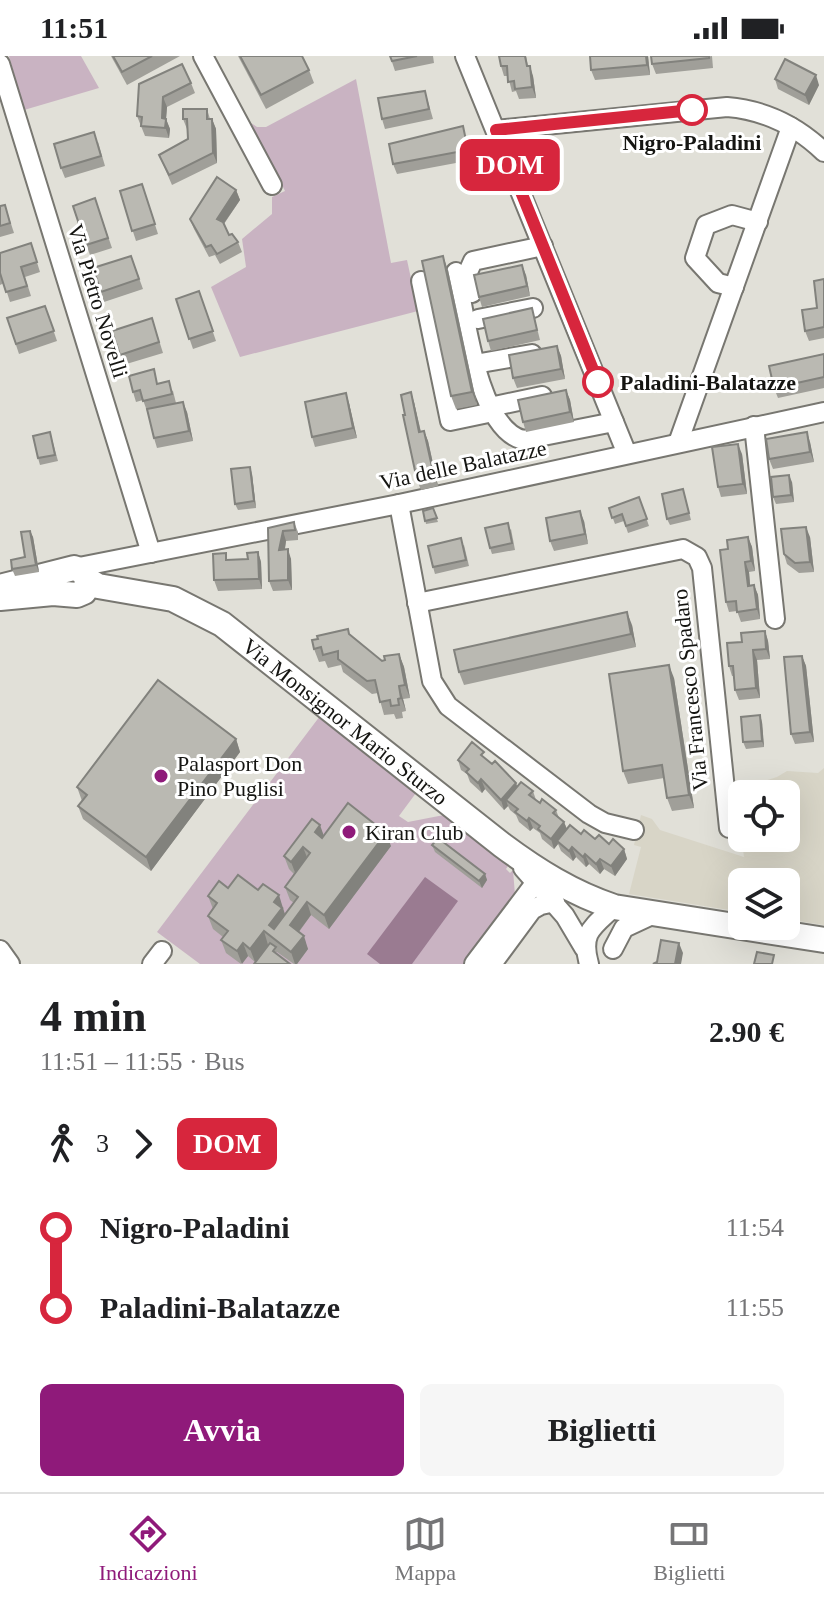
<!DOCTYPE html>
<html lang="it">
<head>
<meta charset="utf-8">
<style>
  :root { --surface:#fff; --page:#f6f6f6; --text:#202124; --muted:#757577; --line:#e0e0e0; --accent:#8f1a7a }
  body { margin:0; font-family:Georgia,serif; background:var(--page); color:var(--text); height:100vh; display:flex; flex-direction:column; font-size:30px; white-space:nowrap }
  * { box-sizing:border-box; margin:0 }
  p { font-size:26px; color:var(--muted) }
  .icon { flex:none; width:44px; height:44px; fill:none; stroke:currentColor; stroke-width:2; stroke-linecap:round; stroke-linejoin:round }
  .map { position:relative; height:908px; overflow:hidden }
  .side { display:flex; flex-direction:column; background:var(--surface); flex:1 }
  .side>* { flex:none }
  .badge { padding:0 16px; border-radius:12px; font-size:28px; line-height:52px }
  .fabs { position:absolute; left:728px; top:724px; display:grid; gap:16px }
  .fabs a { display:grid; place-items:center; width:72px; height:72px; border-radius:12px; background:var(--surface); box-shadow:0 8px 32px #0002; font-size:40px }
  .map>.badge { position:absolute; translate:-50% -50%; box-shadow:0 0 0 4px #fff }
  .legs { display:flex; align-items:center; gap:12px; height:88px; padding:0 40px; font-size:26px }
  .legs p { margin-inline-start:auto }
  .summary { display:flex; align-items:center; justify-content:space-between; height:136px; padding:0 40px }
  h1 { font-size:44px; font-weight:700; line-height:60px }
  .action { display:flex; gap:16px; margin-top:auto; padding:16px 40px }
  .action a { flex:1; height:92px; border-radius:12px; background:var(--accent); color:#fff; font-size:32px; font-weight:700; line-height:92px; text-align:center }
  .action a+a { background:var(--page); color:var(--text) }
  ul { padding:0 40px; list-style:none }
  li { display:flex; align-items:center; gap:28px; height:80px; font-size:30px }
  li i { display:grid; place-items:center; width:12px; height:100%; margin:0 10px; background:currentColor }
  li i::after { content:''; width:20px; height:20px; margin:-10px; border:6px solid; border-radius:50%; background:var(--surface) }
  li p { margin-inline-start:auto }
  li:first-child i { background:linear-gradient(#0000 50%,currentColor 0) }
  li:last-child i { background:linear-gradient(currentColor 50%,#0000 0) }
  .status { display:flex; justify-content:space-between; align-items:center; height:56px; padding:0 40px; background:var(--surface); direction:ltr }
  .status svg { height:22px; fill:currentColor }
  .menu { display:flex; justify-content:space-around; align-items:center; height:112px; border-top:2px solid var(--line); background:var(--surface); font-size:22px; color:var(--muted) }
  .menu a { display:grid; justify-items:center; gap:4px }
  .menu .on { color:var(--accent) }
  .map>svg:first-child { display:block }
</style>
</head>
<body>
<div class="status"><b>11:51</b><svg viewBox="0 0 49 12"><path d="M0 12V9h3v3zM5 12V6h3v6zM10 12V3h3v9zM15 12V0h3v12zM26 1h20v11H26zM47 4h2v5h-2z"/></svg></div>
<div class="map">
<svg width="824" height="908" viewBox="0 0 824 908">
  <rect width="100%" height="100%" fill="#e1e0d8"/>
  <path fill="#d8d5c7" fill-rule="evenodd" d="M824 712V869L786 863V826H742V856L629 838 641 791 634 789 641 759 652 763 660 774 744 801 735 734 777 721 787 715 818 717ZM742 738H786V782H742Z"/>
  <g fill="#c9b3c2">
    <path d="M9 0H81L99 32 24 54Z"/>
    <path d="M356 23 391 207 407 204 418 255 240 301 211 231 246 211 242 183 272 158V141L285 135 251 67 257 71H266Z"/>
    <path d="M320 660 416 737 399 760 408 766 444 759 508 810 506 813 510 817 513 814 515 839 463 908H200L157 876Z"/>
  </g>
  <path fill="#9a7b91" d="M425 821 458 845 412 908H380L367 898Z"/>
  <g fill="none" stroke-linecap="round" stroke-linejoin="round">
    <g stroke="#787771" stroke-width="22">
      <g id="minor">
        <path d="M203 0 272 129"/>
        <path d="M465 0 627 398"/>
        <path d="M0 8 151 497"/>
        <path d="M496 74 727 51C764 54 797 70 824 96"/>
        <path d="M456 216C465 257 477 372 523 384L614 366"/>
        <path d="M421 225 450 365 493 356"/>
        <path d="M734 231 718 227 695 202 706 169 732 159 758 166"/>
        <path d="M472 237 468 216 473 205 543 190"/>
        <path d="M478 263 533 252"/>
        <path d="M475 308 532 298"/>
        <path d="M490 351 542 340"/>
        <path d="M754 370 775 563"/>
        <path d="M678 387 791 71"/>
        <path d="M399 448 432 625 448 650 589 758 605 767 634 774"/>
        <path d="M74 512 399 448 824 356"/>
        <path d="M417 547 683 493 697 501 702 512 729 772"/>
        <path d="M523 812 565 860 584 892"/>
        <path d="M613 893 624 872 654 858"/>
        <path d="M0 894 10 908"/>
        <path d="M152 908 162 895"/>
        <path d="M474 908 542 818"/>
        <path d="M492 908 532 854 541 849 555 846"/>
        <path d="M589 908C580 876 593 871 614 851"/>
      </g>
    </g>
    <g stroke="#787771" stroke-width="28">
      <g id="major">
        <path id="s1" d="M88 524 98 530 173 543 222 568 502 789C537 815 572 837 614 851L824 884"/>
        <path d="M0 531 74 512 82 515 88 524 84 536 77 539 53 537 0 542"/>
      </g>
    </g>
    <use href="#minor" stroke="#fff" stroke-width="18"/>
    <use href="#major" stroke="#fff" stroke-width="24"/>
  </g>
  <g fill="#a09f99">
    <path d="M111 0H180L127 29Z"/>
    <path d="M238 0H302L309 14 314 27 266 53Z"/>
    <path d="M390 0H433L434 7 395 15Z"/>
    <path d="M499 0H526L528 10 533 20 536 42 519 43 516 35 512 36 508 20H504L501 10Z"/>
    <path d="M648 0 650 19 595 24 591 14Z"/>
    <path d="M712 0 713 12 656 18 652 8Z"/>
    <path d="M775 23 819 29 809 49 778 33Z"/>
    <path d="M191 27 195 37 167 51 166 63 170 73 169 82 145 80 137 60 139 28Z"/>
    <path d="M425 35 433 63 385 73 382 63Z"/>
    <path d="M207 53 210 63H212L216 73 217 107 172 129 159 99 188 83 187 73 183 63Z"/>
    <path d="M467 80 472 104 397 118 393 108Z"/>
    <path d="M98 86 105 110 65 122 61 112Z"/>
    <path d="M142 128 158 178 136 185 120 135Z"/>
    <path d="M236 134 240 144 224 168 229 179 238 186 242 196 220 208 215 199 209 201 194 173 190 163Z"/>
    <path d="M95 142 112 192 90 199 73 150Z"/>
    <path d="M5 149 14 177 0 181V150Z"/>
    <path d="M31 187 40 216 25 221 31 240 10 246 4 227 0 229V197Z"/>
    <path d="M131 200 143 233 104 246 93 212Z"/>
    <path d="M448 214 477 349 456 353 451 340Z"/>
    <path d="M526 219 530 240 482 251 479 241Z"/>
    <path d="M824 223V282L809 285 805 275 817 252Z"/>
    <path d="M199 235 216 285 193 293 176 243Z"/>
    <path d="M45 250 57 285 19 298 7 262Z"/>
    <path d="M532 252 540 284 491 295 488 285Z"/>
    <path d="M152 262 163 297 123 309 112 275Z"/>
    <path d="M557 290 561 300 565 323 517 332 513 322Z"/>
    <path d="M824 298V332L778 342 774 332Z"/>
    <path d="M158 328 173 335 176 347 187 356 193 385 157 392 154 382 148 355H147L143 344 136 346 133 336Z"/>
    <path d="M566 334 570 344 574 366 526 376 523 366Z"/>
    <path d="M414 346 421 376 424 375 428 385 438 430 421 434 417 424 405 359Z"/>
    <path d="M349 347 357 382 315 391 312 381Z"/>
    <path d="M50 376 58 405 40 409 38 402Z"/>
    <path d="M810 386 814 406 773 413 769 403Z"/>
    <path d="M742 398 747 438 721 441 718 431Z"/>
    <path d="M252 418 256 452 238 454 235 448Z"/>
    <path d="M792 426 794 446 776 448 773 441Z"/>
    <path d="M685 440 691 464 670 469 667 463Z"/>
    <path d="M639 441 649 470 628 477 624 465 615 468 609 452Z"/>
    <path d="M433 452 438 466 426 468 423 455Z"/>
    <path d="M584 465 588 488 554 495 550 485Z"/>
    <path d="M294 466 298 476V484L286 485 285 493 291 503 292 534 273 535 269 525 268 472Z"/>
    <path d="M511 473 515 494 492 498 490 492Z"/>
    <path d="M30 475 33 481 39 516 15 520 12 513 25 501Z"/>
    <path d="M748 481 752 491 755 515 749 516 750 529H754L758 539 760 563 741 566 737 555 729 556 726 546 728 493Z"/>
    <path d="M810 481 814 516 799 517 787 508 784 498Z"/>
    <path d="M464 489 469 510 435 518 433 511Z"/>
    <path d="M258 496 261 506 262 533 218 535 214 524 228 504 248 503Z"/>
    <path d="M632 569 636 591 464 629 459 616Z"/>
    <path d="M765 575 768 585 770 603 757 604 760 642 739 644 735 634 734 620H732L729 610 742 586Z"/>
    <path d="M350 578 382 605 399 598 404 611 410 642 403 643 406 655 402 656 403 662 396 663 394 658 384 659 378 637 372 638 343 616 341 609 328 612 325 605 319 606 314 593Z"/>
    <path d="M802 600 806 610 814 686 795 688 791 678Z"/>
    <path d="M674 622 694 752 672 755 667 742 664 722 628 728 623 715Z"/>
    <path d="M762 666 764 691 746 693 743 686Z"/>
    <path d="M236 683 240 696 151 815 83 763 78 750 82 745 77 731Z"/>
    <path d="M458 704H486L516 727 517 730 533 735 536 744 540 747 556 754 559 762 564 766 567 773 624 793 627 803 615 820 604 813 600 818 589 808 586 811 576 801 573 805 561 795 558 788 554 793 542 783 540 777 533 772 530 775 519 766 516 759 510 754 508 750 504 754 485 733 482 737 470 726 467 718 461 714Z"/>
    <path d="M324 779 391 790 329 873 311 859 299 876 308 893 297 908H294L277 896 255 906 248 900 241 908 226 897 221 884 223 881 213 873 208 860 213 853 208 840 228 832 284 852 283 853 285 859 294 847 290 844 285 831 294 818 289 813 284 800Z"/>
    <path d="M432 789 485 818 487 824 482 832 435 796Z"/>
  </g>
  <g fill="#82827d">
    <path d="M646 0H648L650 19 647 9Z"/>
    <path d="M530 10 533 20 536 42 532 31Z"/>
    <path d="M816 19 819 29 809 49 805 39Z"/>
    <path d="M163 41 167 51 166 63 170 73 169 82 162 62Z"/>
    <path d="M212 63 216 73 217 107 213 97Z"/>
    <path d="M236 134 240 144 220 173 217 163Z"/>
    <path d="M443 200 448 214 477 349 472 336Z"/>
    <path d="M522 209 526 219 530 240 527 230Z"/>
    <path d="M557 290 561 300 565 323 561 313Z"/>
    <path d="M566 334 570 344 574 366 570 356Z"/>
    <path d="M411 336 414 346 423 386 419 376Z"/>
    <path d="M346 337 349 347 357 382 353 372Z"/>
    <path d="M183 346 187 356 193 385 189 375Z"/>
    <path d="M424 375 428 385 438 430 434 420Z"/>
    <path d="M807 376 810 386 814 406 810 396Z"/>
    <path d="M738 388 742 398 747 438 743 428Z"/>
    <path d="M250 411 252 418 256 452 254 445Z"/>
    <path d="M789 419 792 426 794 446 791 439Z"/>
    <path d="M580 455 584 465 588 488 585 478Z"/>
    <path d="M806 471 810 481 814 516 810 506Z"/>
    <path d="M30 475 33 481 39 516 36 509Z"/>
    <path d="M283 475 286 485 283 504 279 494Z"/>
    <path d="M748 481 752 491 755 515 751 505Z"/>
    <path d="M288 493 291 503 292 534 288 524Z"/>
    <path d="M258 496 261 506 262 533 259 523Z"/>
    <path d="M745 506 749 516 751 540 748 530Z"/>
    <path d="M754 529 758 539 760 563 757 553Z"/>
    <path d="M627 556 632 569 636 591 631 578Z"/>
    <path d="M765 575 768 585 770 603 766 593Z"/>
    <path d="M753 594 757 604 760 642 756 632Z"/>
    <path d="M399 598 404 611 410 642 405 629Z"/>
    <path d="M802 600 806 610 814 686 810 676Z"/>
    <path d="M669 609 674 622 694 752 689 739Z"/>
    <path d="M399 630 403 643 406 655 401 642Z"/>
    <path d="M760 659 762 666 764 691 762 685Z"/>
    <path d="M236 683 240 696 151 815 146 801Z"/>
    <path d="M481 723 485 733 482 737 478 727Z"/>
    <path d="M516 727 519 737 506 744 508 750 504 754 501 744Z"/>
    <path d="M529 762 533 772 530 775 527 765Z"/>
    <path d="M564 766 568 776 557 785 558 788 554 793 551 783Z"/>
    <path d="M320 769 325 783 320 790 315 776Z"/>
    <path d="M386 777 391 790 329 873 324 859Z"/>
    <path d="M303 791 308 804 296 819 291 806Z"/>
    <path d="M572 791 576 801 573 805 569 795Z"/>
    <path d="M624 793 627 803 615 820 611 810Z"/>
    <path d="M585 798 589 808 586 811 583 801Z"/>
    <path d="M600 803 604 813 600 818 596 808Z"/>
    <path d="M485 818 487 824 482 832 479 825Z"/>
    <path d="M279 839 287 865 274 882 269 869 274 846Z"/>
    <path d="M307 846 311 859 294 882 290 869Z"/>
    <path d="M264 875 268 889 255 906 250 893Z"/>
    <path d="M304 880 308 893 297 908H295L291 896Z"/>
    <path d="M243 887 248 900 242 908 237 895Z"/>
    <path d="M679 887 683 897 681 908H675Z"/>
  </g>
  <g fill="#bab9b2" stroke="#82827d" stroke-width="2">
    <path d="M113 0H152L122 16Z"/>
    <path d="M240 0H302L309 14 261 39Z"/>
    <path d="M390 0H417L392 5Z"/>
    <path d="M499 0H525L527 10H530L532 31 515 33 514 25 508 26 507 10H501Z"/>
    <path d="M590 0H646L647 9 591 14Z"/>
    <path d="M651 0H709V2L652 8Z"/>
    <path d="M785 3 816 19 805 39 775 23Z"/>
    <path d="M182 8 191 27 163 41 162 62 166 63 165 72 141 70 142 61 137 60 139 28Z"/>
    <path d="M425 35 429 53 382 63 378 42Z"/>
    <path d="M183 53H207V63H212L213 97 169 119 159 99 188 83 187 63H183Z"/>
    <path d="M463 70 468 94 393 108 389 88Z"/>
    <path d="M94 76 101 100 61 112 54 88Z"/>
    <path d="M217 121 236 134 217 163 223 166 229 179 232 178 238 186 217 198 211 189 206 191 190 163Z"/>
    <path d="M142 128 155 168 132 175 120 135Z"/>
    <path d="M95 142 108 182 86 189 73 150Z"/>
    <path d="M5 149 10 167 0 170V150Z"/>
    <path d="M31 187 37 206 21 211 27 230 6 236 0 217V197Z"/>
    <path d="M131 200 139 223 101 236 93 212Z"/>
    <path d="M443 200 472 336 451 340 422 205Z"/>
    <path d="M522 209 527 230 479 241 474 219Z"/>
    <path d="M824 223V271L805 275 802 254 817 252 814 225Z"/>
    <path d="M199 235 213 275 189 283 176 243Z"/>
    <path d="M45 250 54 275 16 288 7 262Z"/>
    <path d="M532 252 537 274 488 285 483 263Z"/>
    <path d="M152 262 159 286 120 299 112 275Z"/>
    <path d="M557 290 561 313 513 322 509 299Z"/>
    <path d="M824 298V321L774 332 769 310Z"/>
    <path d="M154 313 157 328 169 325 172 338 143 345 140 334 133 336 129 320Z"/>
    <path d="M566 334 570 356 523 366 518 344Z"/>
    <path d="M411 336 419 376 424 375 434 420 417 424 403 359H405L401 339Z"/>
    <path d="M346 337 353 372 312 381 305 346Z"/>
    <path d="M183 346 189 375 154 382 147 353Z"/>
    <path d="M50 376 55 399 38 402 33 380Z"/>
    <path d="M807 376 810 396 769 403 766 383Z"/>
    <path d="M738 388 743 428 718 431 712 391Z"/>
    <path d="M250 411 254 445 235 448 231 413Z"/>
    <path d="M789 419 791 439 773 441 771 421Z"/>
    <path d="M683 433 689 457 667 463 662 438Z"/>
    <path d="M639 441 647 463 626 470 622 458 612 462 609 452Z"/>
    <path d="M433 452 437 462 425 465 423 455Z"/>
    <path d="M580 455 585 478 550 485 546 462Z"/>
    <path d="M294 466 295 474 283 475 279 494 288 493V524L269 525 268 472Z"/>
    <path d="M508 467 512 487 490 492 485 472Z"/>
    <path d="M806 471 810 506 795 507 784 498 781 473Z"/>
    <path d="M30 475 36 509 12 513 11 504 25 501 21 476Z"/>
    <path d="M748 481 751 505 745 506 748 530 754 529 757 553 737 556 736 545 726 546 720 494 728 493 727 484Z"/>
    <path d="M461 482 466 504 433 511 428 490Z"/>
    <path d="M258 496 259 523 214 524 213 498 226 497V504L248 503 247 497Z"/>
    <path d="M627 556 631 578 459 616 454 594Z"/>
    <path d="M348 573 349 578 382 605 385 604 384 600 399 598 405 629 399 630 401 642 398 643 399 649 391 650 390 644 380 646 375 624 367 625 338 603V595L323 599 321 591 314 593 312 584 318 583 317 580Z"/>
    <path d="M765 575 766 593 753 594 756 632 735 634 733 610H729L727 587 742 586 741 577Z"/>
    <path d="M802 600 810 676 791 678 784 601Z"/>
    <path d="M669 609 689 739 667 742 662 709 623 715 609 618Z"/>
    <path d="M158 624 236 683 146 801 78 750 87 739 77 731Z"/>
    <path d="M760 659 762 685 743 686 741 661Z"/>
    <path d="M472 686 484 696 481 699 492 708 495 705 516 727 501 744 481 723 478 727 466 716 469 713 458 704Z"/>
    <path d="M521 726 533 735 529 739 540 747 542 743 556 754 553 757 564 766 551 783 538 773 540 770 529 762 527 765 515 756 518 753 506 744Z"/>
    <path d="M348 747 386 777 324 859 307 846 290 869 304 880 291 896 264 875 250 893 243 887 237 895 221 884 228 875 208 860 217 847 208 840 219 825 228 832 238 819 258 834 263 828 279 839 274 846 282 852 269 869 274 873 298 841 285 831 310 797 303 791 291 806 284 800 312 763 320 769 315 776 322 782Z"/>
    <path d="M570 769 581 778 584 774 595 783 599 779 609 788 613 783 624 793 611 810 600 803 596 808 585 798 583 801 572 791 569 795 557 785Z"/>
    <path d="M438 782 485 818 479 825 432 789Z"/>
    <path d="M661 884 679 887 675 908H653L657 906Z"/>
    <path d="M270 887 276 891 273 895 290 908H254Z"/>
    <path d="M757 896 774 899 772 908H754Z"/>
  </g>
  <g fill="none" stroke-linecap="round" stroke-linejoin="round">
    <g stroke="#fff" stroke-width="18">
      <path id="line-1" d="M598 326 496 74 692 54"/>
    </g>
    <use href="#line-1" stroke="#d7263d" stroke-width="12"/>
  </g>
  <g fill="#fff" stroke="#d7263d" stroke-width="4">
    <circle cx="692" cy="54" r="14"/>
    <circle cx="598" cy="326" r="14"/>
  </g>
  <g fill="#8f1a7a" stroke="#fff" stroke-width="3">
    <circle cx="161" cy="720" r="8"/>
    <circle cx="349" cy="776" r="8"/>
  </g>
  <g text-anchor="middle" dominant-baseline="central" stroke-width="6" stroke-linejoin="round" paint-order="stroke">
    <g font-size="22" font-weight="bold" fill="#151512" stroke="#fff">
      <text x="692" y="86">Nigro-Paladini</text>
      <text x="620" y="326" text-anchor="start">Paladini-Balatazze</text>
    </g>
    <g font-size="22" fill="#151512" stroke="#fff">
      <text transform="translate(98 245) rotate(73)">Via Pietro Novelli</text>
      <text transform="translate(463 409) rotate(-12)">Via delle Balatazze</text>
      <text transform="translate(690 634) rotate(-96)">Via Francesco Spadaro</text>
      <text stroke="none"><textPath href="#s1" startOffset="300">Via Monsignor Mario Sturzo</textPath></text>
    </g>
    <g font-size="22" fill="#151512" stroke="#fff" text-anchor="start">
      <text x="177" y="707">Palasport Don<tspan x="177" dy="25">Pino Puglisi</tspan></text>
      <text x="365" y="776">Kiran Club</text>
    </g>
  </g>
</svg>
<div class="fabs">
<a><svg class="icon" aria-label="locate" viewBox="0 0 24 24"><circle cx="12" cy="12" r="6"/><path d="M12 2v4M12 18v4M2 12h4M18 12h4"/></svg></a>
<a><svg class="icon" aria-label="layers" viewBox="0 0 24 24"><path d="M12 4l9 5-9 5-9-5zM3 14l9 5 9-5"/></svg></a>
</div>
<b class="badge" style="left:510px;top:109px;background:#d7263d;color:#fff">DOM</b>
</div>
<section class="side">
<div class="summary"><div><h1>4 min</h1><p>11:51 – 11:55 · Bus</p></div><b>2.90 €</b></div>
<div class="legs"><svg class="icon" aria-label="walk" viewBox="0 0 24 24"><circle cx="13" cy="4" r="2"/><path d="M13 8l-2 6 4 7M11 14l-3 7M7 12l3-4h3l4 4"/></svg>3<svg class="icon" aria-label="forward" viewBox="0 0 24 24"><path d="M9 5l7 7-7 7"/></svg><b class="badge" style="background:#d7263d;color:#fff">DOM</b></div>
<ul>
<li><i style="color:#d7263d"></i><b>Nigro-Paladini</b><p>11:54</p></li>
<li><i style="color:#d7263d"></i><b>Paladini-Balatazze</b><p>11:55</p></li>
</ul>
<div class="action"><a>Avvia</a><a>Biglietti</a></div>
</section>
<nav class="menu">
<a class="on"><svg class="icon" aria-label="directions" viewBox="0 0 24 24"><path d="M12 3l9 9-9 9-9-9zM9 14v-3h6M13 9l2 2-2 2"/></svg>Indicazioni</a>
<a><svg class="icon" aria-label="map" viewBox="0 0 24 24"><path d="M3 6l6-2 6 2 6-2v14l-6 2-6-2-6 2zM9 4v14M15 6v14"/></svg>Mappa</a>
<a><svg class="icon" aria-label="tickets" viewBox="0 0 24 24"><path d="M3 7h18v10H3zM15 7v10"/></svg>Biglietti</a>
</nav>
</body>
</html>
